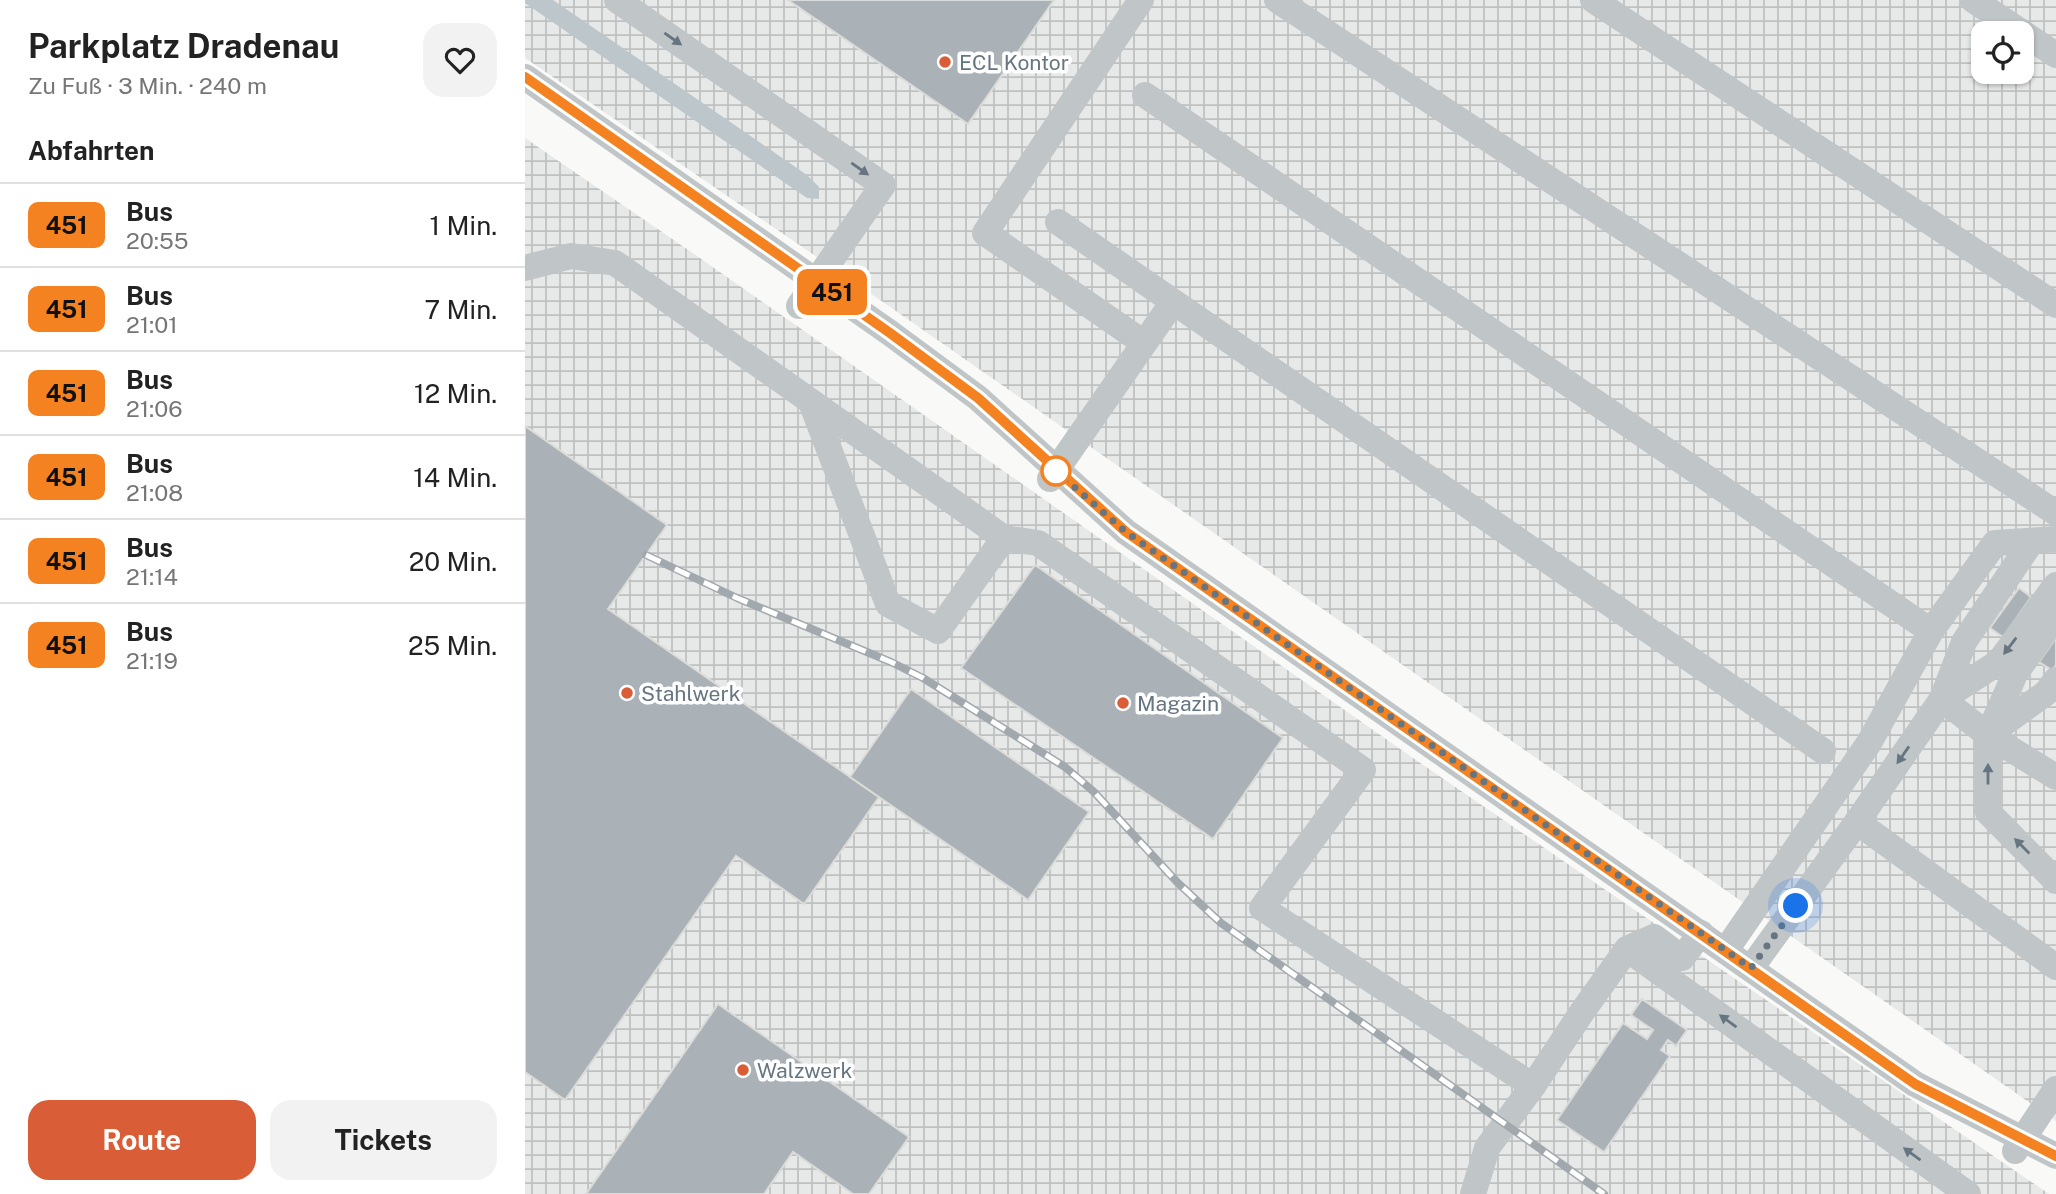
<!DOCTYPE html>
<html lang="de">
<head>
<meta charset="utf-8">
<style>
  :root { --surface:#fff; --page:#f2f2f2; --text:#222; --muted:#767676; --line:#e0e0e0; --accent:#d95d37 }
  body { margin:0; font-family:"Public Sans",sans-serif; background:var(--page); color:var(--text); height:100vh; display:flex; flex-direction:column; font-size:26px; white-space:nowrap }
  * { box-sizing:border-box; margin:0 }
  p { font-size:23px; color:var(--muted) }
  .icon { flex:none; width:38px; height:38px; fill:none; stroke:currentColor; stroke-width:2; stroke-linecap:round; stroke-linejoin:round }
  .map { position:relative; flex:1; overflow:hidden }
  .side { display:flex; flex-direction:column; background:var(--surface); width:525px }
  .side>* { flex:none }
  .badge { padding:0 14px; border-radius:10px; font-size:24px; line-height:46px }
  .fabs { position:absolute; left:1446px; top:21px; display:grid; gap:14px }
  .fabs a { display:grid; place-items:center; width:63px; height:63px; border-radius:14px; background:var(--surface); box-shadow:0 2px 5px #0004; font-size:35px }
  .you { position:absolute; width:35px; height:35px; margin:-18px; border:5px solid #fff; border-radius:50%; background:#1a73e8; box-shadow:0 0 0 10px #1a73e833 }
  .map>.badge { position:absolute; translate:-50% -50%; box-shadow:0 0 0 4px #fff }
  h2 { padding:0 28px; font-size:26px; line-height:63px }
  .round { display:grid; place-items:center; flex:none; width:74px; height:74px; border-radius:21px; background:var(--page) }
  .overview { display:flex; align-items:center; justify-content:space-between; height:119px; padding:0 28px }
  h1 { font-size:33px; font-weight:700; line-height:52px }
  .action { display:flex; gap:14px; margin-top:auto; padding:14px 28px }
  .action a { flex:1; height:80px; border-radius:21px; background:var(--accent); color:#fff; font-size:28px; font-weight:700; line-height:80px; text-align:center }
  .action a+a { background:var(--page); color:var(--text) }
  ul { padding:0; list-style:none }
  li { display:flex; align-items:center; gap:21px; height:84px; padding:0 28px; border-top:2px solid var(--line) }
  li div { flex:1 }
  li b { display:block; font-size:26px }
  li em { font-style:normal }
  li .badge { min-width:77px; font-weight:700; text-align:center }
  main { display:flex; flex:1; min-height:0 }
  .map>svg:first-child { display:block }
</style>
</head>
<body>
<main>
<section class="side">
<div class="overview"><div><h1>Parkplatz Dradenau</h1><p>Zu Fuß · 3 Min. · 240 m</p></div><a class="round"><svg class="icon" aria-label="heart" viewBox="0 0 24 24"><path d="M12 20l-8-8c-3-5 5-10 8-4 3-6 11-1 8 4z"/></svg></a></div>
<h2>Abfahrten</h2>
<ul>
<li><span class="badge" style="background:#f58220;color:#111">451</span><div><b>Bus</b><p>20:55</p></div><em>1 Min.</em></li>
<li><span class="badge" style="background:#f58220;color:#111">451</span><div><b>Bus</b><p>21:01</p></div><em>7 Min.</em></li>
<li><span class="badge" style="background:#f58220;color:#111">451</span><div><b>Bus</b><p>21:06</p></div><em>12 Min.</em></li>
<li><span class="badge" style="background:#f58220;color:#111">451</span><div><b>Bus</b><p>21:08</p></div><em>14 Min.</em></li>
<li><span class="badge" style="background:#f58220;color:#111">451</span><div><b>Bus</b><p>21:14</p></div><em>20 Min.</em></li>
<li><span class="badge" style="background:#f58220;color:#111">451</span><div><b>Bus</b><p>21:19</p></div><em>25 Min.</em></li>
</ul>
<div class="action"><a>Route</a><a>Tickets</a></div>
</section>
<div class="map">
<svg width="1531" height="1194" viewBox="0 0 1531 1194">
  <defs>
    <pattern id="industrial-grid" width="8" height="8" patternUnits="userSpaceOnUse" patternTransform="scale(1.75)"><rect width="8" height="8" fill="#e7e8e8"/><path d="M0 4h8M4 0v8" fill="none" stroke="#bfc1c1"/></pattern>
  </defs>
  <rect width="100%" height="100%" fill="#f9f9f7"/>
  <g fill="url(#industrial-grid)" fill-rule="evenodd">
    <path d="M0 0H1531V1121L358 302 0 58ZM1458 33H1496V72H1458Z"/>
    <path d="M0 138 172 256 891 760 1524 1194H0Z"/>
  </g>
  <path fill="#bcc6cb" d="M0 0H28L282 175 294 187V199L282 198 0 3Z"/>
  <g fill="#aab2b7" stroke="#dbdbd9" stroke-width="2">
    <path d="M263 0H529L443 124Z"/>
    <path d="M0 426 142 525 83 609 354 797 279 904 211 856 40 1100 0 1072Z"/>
    <path d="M510 565 758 738 688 839 436 668Z"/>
    <path d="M1494 588 1506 597 1478 637 1465 628Z"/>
    <path d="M1531 638V665L1527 670 1514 662Z"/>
    <path d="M386 689 564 812 503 900 325 777Z"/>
    <path d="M1117 999 1162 1030 1151 1046 1143 1040 1136 1050 1145 1056 1079 1152 1032 1120 1098 1023 1122 1039 1128 1030 1106 1015Z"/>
    <path d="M193 1004 384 1137 344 1194H328L268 1152 239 1194H61Z"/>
  </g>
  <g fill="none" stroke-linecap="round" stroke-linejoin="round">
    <g stroke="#c0c5c8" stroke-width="26">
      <path d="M92 0 358 185 274 306"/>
      <path d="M616 0 460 233 619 343"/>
      <path d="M752 0 1531 513"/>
      <path d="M1068 0 1531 305"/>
      <path d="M1448 0 1531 55"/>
      <path d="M0 77 365 333 453 398 601 532 1390 1084 1531 1156"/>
      <path d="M620 95 1406 631"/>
      <path d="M533 222 1298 751"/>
      <path d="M0 268 46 256 90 263 479 538 513 543 838 770 737 908 1008 1086"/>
      <path d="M286 402 363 604 413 631 479 538"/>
      <path d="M525 479 648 302"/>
      <path d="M1531 616 1490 674 1463 735V812L1531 881"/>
      <path d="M1417 699 1474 662 1531 585"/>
      <path d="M1417 699 1463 735 1531 777"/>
      <path d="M1464 734 1521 693 1531 680"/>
      <path d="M1332 822 1531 967"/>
      <path d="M1102 949 1443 1194"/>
      <path d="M1201 950 1344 743 1406 631 1470 543 1531 539"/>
      <path d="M1226 968 1332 822 1417 699 1439 642 1507 541"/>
      <path d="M1490 1151 1531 1089"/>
      <path d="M948 1194 962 1148 1008 1086 1057 1012 1102 949 1129 937 1157 958 1176 933"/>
    </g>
    <g stroke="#a2a9ae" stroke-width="8">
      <path id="rail" d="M121 555 212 598 366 662 398 678 540 767 569 792 653 883 696 923 1079 1194"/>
    </g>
    <use href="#rail" stroke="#fff" stroke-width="5" stroke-dasharray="16" stroke-linecap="butt"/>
  </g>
  <defs><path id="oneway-solid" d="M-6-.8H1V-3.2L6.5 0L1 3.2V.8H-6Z" transform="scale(1.75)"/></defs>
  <g fill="#667580">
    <use href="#oneway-solid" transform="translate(148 39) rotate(35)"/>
    <use href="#oneway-solid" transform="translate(335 169) rotate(35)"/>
    <use href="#oneway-solid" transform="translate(1485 646) rotate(127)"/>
    <use href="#oneway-solid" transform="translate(1378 755) rotate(125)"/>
    <use href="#oneway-solid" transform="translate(1463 774) rotate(-90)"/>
    <use href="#oneway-solid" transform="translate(1497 846) rotate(-135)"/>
    <use href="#oneway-solid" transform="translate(1203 1021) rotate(-144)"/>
    <use href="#oneway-solid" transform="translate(1387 1154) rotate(-144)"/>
  </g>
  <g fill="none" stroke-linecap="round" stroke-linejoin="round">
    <g stroke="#fff" stroke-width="16">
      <path id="line" d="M0 77 365 333 453 398 601 532 1390 1084 1531 1156"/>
    </g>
    <use href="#line" stroke="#f58220" stroke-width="10"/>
    <path stroke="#667580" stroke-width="7" stroke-dasharray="0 12.6" d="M531 471 601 532 1226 968 1271 906"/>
  </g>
  <g fill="#d95d37" stroke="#fff" stroke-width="2.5">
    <circle cx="420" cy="62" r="7"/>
    <circle cx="102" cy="693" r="7"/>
    <circle cx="598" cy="703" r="7"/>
    <circle cx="218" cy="1070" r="7"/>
  </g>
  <circle fill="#fff" stroke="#f58220" stroke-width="3.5" cx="531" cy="471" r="14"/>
  <g text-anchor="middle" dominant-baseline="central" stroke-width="7" stroke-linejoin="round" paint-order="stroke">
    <g font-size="21" fill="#667580" stroke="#fff" text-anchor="start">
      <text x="434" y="62">ECL Kontor</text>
      <text x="116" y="693">Stahlwerk</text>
      <text x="612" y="703">Magazin</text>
      <text x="232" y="1070">Walzwerk</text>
    </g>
  </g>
</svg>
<div class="fabs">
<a><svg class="icon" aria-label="locate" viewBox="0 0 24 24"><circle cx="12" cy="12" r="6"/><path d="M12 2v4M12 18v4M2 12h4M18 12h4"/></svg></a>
</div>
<div class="you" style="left:1271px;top:906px"></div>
<b class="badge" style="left:307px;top:292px;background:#f58220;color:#111">451</b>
</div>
</main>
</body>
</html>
